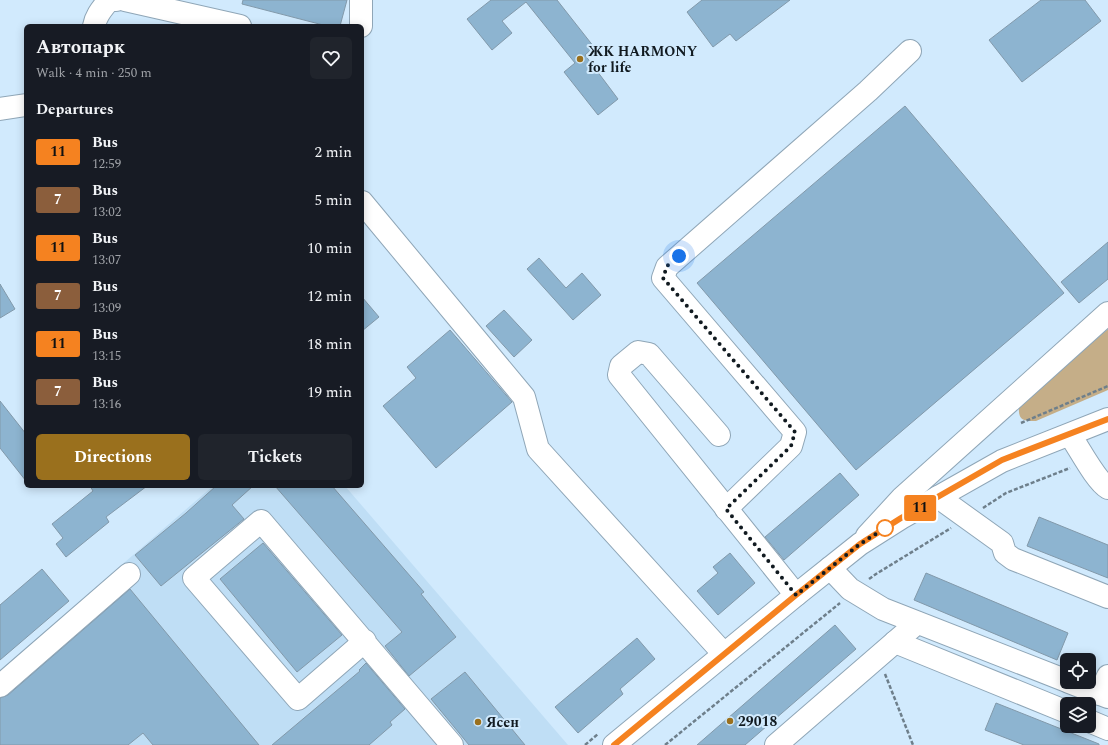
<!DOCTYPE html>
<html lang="en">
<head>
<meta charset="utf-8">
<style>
  :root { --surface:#171b24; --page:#20242c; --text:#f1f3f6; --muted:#9ea1a6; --accent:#9a701d }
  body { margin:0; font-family:Spectral,serif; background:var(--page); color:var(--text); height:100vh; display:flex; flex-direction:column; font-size:15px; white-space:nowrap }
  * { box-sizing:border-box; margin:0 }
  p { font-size:13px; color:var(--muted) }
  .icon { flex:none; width:22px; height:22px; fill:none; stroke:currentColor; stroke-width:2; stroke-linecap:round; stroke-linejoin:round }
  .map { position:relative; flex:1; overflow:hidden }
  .panel { position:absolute; left:24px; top:24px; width:340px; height:464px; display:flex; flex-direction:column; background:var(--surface); border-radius:6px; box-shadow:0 2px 10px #0003 }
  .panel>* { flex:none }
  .badge { padding:0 8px; border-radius:3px; font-size:14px; line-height:26px }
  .fabs { position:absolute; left:1060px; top:653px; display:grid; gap:8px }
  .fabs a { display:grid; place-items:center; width:36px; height:36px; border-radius:6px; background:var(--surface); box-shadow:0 2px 10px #0003; font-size:20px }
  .you { position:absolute; width:20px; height:20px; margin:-10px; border:3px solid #fff; border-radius:50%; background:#1a73e8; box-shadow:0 0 0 6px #1a73e833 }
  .map>.badge { position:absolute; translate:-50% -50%; box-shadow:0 0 0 2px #fff }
  h2 { padding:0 12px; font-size:15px; line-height:36px }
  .round { display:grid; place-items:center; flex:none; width:42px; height:42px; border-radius:6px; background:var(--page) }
  .overview { display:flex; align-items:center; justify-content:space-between; height:68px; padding:0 12px }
  h1 { font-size:19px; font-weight:700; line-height:30px }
  .cta { display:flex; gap:8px; margin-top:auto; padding:8px 12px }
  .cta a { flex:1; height:46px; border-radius:6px; background:var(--accent); color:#fff; font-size:16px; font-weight:700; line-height:46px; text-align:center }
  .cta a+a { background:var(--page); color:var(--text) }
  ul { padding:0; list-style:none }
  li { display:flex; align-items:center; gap:12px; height:48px; padding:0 12px }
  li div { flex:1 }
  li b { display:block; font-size:15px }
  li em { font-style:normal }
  li .badge { min-width:44px; font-weight:700; text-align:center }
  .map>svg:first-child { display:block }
</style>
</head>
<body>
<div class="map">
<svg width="1108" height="745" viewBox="0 0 1108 745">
  <rect width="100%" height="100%" fill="#d1eafd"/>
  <path fill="#bfdef5" d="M213 486H345L568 745H0V670Z"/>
  <path fill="#c5ae88" d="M1108 329V390L1036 421C1024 421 1018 421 1019 407L1064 366Z"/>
  <g fill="#8db4d0" stroke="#8299aa">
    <path d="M243 0H347L340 26H327L242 4Z"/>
    <path d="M491 0H557L594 47 585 55 618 99 598 115 564 72 575 63 526 2 502 21 512 33 492 50 467 19Z"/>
    <path d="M702 0H790L736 41 730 34 713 47 687 12Z"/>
    <path d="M1041 0H1085L1101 21 1022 82 989 40Z"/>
    <path d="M905 106 1064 293 856 470 697 283Z"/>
    <path d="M1108 242V279L1079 303 1061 282Z"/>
    <path d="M539 258 566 288 582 273 601 295 573 320 527 269Z"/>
    <path d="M0 284 15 309 0 318Z"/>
    <path d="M362 297 379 317 362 331Z"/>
    <path d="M504 310 532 340 514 357 486 326Z"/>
    <path d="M450 330 512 402 436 468 383 406 416 378 407 367Z"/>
    <path d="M0 401 26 434V481L0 448Z"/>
    <path d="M840 473 859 495 784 560 765 537Z"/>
    <path d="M90 486H147L106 517 109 522 66 557 56 544 63 538 52 524 93 491Z"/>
    <path d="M216 486H253L232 505 244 519 161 586 135 555 186 513Z"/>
    <path d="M275 486H332L424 592 421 594 456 637 409 676 385 646 402 632Z"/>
    <path d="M1039 517 1108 545V578L1027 546Z"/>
    <path d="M263 543 342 635 297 672 220 579Z"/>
    <path d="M730 553 755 583 718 615 697 591 718 573 713 567Z"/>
    <path d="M42 569 69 601 0 660V605Z"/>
    <path d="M926 573 1068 633 1057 660 914 600Z"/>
    <path d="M130 589 259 745H153L143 733 128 745H0V698L8 695Z"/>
    <path d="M835 625 856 649 745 745H697Z"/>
    <path d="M637 638 655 659 620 689 623 694 578 733 555 707Z"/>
    <path d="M366 663 405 709 390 722 392 725 369 745H272L360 671 359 670Z"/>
    <path d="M465 672 525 745H469L431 699Z"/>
    <path d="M996 703 1099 744V745H1024L985 730Z"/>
  </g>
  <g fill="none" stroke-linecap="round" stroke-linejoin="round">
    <g stroke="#8fa6b7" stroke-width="24">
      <g id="minor">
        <path d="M125 0 240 26"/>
        <path d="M361 0V26"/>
        <path d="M94 26C96 15 102 9 109 0H116"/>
        <path d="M0 109 26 105"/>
        <path d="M362 202 524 397 538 449 724 654"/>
        <path d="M719 435 649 354 638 352 621 366 619 375 796 595"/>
        <path d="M1070 435C1079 448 1096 481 1108 488"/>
        <path d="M938 497 1002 543 1005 553 1013 559 1108 597"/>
        <path d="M726 509 791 446 795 432 663 278 667 267 868 91 910 51"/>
        <path d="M867 536 902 498 1108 313"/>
        <path d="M830 568 850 589 883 609 1067 681"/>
        <path d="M365 641 298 699 194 578 261 521 452 745"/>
        <path d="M895 642 1067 712"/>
        <path d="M1069 682 1108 697"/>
        <path d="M0 686 129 574"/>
        <path d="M1100 694 1108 676"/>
        <path d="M1089 721 1108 729"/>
        <path d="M776 745 917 623"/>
      </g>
    </g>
    <g stroke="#8fa6b7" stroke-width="24">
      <path id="major" d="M614 745 796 595 860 544 901 518 1002 461 1108 419"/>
    </g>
    <g stroke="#6e7f8b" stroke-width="2.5" stroke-dasharray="4 2" stroke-linecap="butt">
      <path d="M1021 423 1108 386"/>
      <path d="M983 508 1006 493 1070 468"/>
      <path d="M869 579 876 574 951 528"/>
      <path d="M885 674 913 745"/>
      <path d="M585 745 598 734"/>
      <path d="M665 745 840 603"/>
    </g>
    <use href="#minor" stroke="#fff" stroke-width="22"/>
    <use href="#major" stroke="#fff" stroke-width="22"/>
  </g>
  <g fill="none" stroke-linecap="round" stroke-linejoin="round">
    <g stroke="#fff" stroke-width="9">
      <path id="line" d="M614 745 796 595 860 544 901 518 1002 460 1108 419"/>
    </g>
    <use href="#line" stroke="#f58220" stroke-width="6"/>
    <path stroke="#111a20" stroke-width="4" stroke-dasharray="0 7.2" d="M679 256 667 266 663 278 795 432 791 446 726 509 796 595 860 544 885 528"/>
  </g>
  <g fill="#9a701d" stroke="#d1eafd" stroke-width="1.5">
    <circle cx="580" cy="59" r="4"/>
    <circle cx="730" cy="721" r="4"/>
    <circle cx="478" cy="722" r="4"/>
  </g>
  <circle fill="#fff" stroke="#f58220" stroke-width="2" cx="885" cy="528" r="8"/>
  <g text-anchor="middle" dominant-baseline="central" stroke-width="4" stroke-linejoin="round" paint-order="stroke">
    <g font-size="14" font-weight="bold" fill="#111a20" stroke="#d1eafd" text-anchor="start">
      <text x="588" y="51">ЖК HARMONY<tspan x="588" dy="16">for life</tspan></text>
      <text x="738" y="721">29018</text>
      <text x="486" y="722">Ясен</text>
    </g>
  </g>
</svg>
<div class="fabs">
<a><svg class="icon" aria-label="locate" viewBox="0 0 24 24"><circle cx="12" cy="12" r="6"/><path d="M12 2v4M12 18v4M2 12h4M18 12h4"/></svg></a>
<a><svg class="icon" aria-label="layers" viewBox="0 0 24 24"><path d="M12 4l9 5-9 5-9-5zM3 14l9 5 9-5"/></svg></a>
</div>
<div class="you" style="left:679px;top:256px"></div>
<b class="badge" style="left:920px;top:508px;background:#f58220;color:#111">11</b>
<section class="panel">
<div class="overview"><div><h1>Автопарк</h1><p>Walk · 4 min · 250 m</p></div><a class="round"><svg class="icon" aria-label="heart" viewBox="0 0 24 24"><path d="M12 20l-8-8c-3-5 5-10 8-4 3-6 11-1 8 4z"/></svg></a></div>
<h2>Departures</h2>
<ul>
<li><span class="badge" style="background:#f58220;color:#111">11</span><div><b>Bus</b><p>12:59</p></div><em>2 min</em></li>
<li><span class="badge" style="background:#8b5e3c;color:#fff">7</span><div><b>Bus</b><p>13:02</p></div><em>5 min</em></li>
<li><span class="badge" style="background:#f58220;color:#111">11</span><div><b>Bus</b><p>13:07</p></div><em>10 min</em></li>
<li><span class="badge" style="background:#8b5e3c;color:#fff">7</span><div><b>Bus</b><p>13:09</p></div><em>12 min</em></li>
<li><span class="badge" style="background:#f58220;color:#111">11</span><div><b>Bus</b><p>13:15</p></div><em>18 min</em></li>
<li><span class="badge" style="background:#8b5e3c;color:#fff">7</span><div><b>Bus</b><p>13:16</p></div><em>19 min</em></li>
</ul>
<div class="cta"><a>Directions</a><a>Tickets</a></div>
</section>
</div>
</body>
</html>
